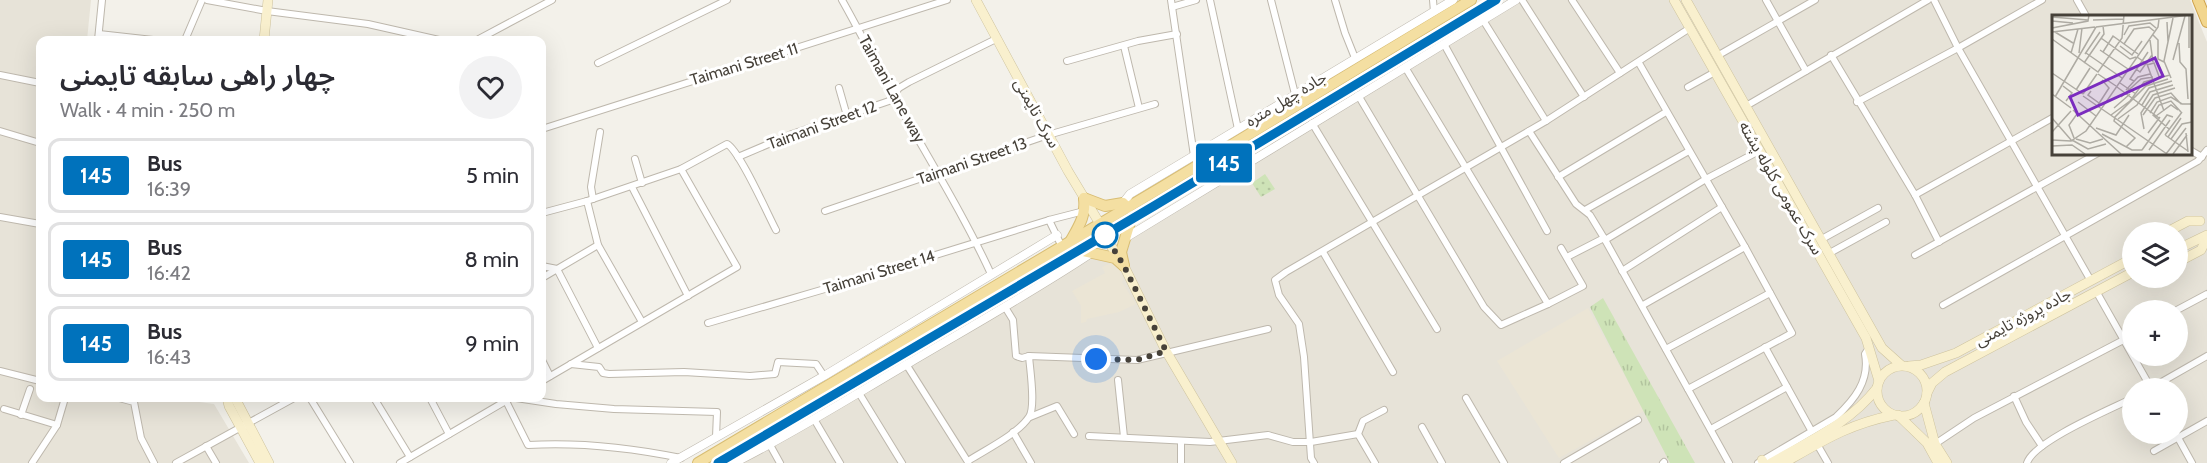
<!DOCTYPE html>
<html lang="en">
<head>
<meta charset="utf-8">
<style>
  :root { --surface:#fff; --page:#f2f2f3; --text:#2b2b33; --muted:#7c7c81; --line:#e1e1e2 }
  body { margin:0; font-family:Cabin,"Noto Sans Arabic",sans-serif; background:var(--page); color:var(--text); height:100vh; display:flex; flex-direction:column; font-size:22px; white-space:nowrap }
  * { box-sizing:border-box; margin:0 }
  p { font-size:20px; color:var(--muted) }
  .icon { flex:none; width:33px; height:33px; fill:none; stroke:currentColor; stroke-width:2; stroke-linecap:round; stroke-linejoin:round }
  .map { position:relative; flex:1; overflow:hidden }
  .side { position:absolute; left:36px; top:36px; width:510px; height:366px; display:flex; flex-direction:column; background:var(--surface); border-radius:12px; box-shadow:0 6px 24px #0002 }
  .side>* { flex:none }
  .badge { padding:0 12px; border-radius:4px; font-size:21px; line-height:39px }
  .controls { position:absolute; left:2122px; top:222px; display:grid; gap:12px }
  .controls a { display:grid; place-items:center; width:66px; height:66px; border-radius:50%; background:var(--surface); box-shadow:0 6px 24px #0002; font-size:30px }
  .you { position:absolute; width:30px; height:30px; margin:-15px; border:4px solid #fff; border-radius:50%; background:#1a73e8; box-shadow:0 0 0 9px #1a73e833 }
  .map>.badge { position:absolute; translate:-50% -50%; box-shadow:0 0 0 3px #fff }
  .round { display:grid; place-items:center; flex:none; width:63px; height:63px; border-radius:32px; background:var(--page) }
  .head { display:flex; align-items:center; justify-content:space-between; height:102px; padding:0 24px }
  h1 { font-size:28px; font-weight:600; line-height:45px }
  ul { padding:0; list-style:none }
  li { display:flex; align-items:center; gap:18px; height:75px; margin:0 12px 9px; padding:0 12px; border:3px solid var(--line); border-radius:12px }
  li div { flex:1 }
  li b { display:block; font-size:22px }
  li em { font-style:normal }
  li .badge { min-width:66px; font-weight:700; text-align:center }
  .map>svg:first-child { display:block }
</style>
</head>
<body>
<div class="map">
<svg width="2207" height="463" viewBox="0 0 2207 463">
  <defs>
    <pattern id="grass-dots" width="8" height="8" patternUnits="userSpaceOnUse" patternTransform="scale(1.5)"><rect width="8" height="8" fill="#cee3b7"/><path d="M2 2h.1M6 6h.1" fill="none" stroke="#b2c49e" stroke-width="1.8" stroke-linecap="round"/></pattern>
    <pattern id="park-tufts" width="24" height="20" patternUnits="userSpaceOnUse" patternTransform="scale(1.5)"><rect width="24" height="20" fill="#cee3b7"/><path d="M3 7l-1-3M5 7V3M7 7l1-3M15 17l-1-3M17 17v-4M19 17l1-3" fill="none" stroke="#b2c49e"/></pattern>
  </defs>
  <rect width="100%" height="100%" fill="#f3f1ea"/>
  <g fill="#e7e3d8" fill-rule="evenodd">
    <path d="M0 0H91L87 40H40V398H170L214 404 249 463H0Z"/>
    <path d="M1518 0H2190L2207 42V463H738L1110 248ZM2054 16H2190V153H2054ZM2133 232H2178V278H2133ZM2133 310H2178V356H2133ZM2133 388H2178V434H2133Z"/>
  </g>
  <g fill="#ebe5d5">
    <path d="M1111 263 1118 267 1124 279 1122 282 1136 304 1119 312 1087 319 1086 322 1081 323V306L1072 291 1105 273 1102 267Z"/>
    <path d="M1588 308 1644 411 1559 458 1497 361Z"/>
  </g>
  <path fill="url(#grass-dots)" d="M1265 174 1275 189 1261 197 1252 183Z"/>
  <path fill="url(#park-tufts)" d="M1603 298 1695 463H1670L1590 307Z"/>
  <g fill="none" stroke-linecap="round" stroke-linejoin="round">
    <g stroke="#beb8ad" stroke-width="8">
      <g id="minor">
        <path d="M207 0 267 11 368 24 439 40"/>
        <path d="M842 0C859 30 875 62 892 93 925 153 962 211 991 274"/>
        <path d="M1171 0 1194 156"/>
        <path d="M1210 0 1238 129"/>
        <path d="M1271 0 1295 94"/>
        <path d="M1335 0 1345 33 1355 58"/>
        <path d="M1433 0 1434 12"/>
        <path d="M1522 0 1584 97"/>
        <path d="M1572 0 1620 73"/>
        <path d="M1766 0 1806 71"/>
        <path d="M1934 0 1958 48 2091 281"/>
        <path d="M2077 0 2086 16"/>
        <path d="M1172 7 1196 0"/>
        <path d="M1483 20 1546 121"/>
        <path d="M99 34 153 40"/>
        <path d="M98 40 102 0"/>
        <path d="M185 40 202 0"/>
        <path d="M477 40 552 0"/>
        <path d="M1444 44 1547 231"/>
        <path d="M1124 46 1139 108"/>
        <path d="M1831 55 1915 195 1939 242"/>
        <path d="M1717 56 1815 0"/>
        <path d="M1067 61 1138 41 1177 34"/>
        <path d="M598 63 727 0"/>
        <path d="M1639 63 1745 247 1792 333 1688 389"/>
        <path d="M1405 67 1548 304 1583 286 1561 248"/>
        <path d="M0 75 40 83"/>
        <path d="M1688 87 1715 72"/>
        <path d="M839 88 847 116"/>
        <path d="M1358 95 1484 307 1501 325 1548 304"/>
        <path d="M1857 102 1958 48 2042 0"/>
        <path d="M1746 106 1928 0"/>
        <path d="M1312 123 1437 329"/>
        <path d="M542 129 947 0"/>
        <path d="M0 131 40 143"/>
        <path d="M1529 131 1576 204 1590 215 1604 238 1729 463"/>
        <path d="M2190 150 2202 157"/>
        <path d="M738 157 792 134 889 101 899 88 909 82 996 39"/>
        <path d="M635 159 642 183"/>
        <path d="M1558 177 1666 112"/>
        <path d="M632 187 688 296"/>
        <path d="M1915 195 2054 117"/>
        <path d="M593 199 591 187 600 132"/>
        <path d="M587 201 598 245 642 322"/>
        <path d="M1585 210 1689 151"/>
        <path d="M825 211 1048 135 1155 104"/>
        <path d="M542 213 587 201 681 169 727 144C740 151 767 213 776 230"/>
        <path d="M0 217 40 224"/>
        <path d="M1049 220 1062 247"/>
        <path d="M1605 240 1706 179 1759 151"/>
        <path d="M1820 240 1878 208"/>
        <path d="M1323 252 1393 372"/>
        <path d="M1828 254 1886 222"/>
        <path d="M1915 255 2098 153"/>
        <path d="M1567 257 1604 238"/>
        <path d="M542 266 557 269 598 348"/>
        <path d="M1622 271 1722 207"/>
        <path d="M542 278 598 245"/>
        <path d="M2096 291 2151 388"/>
        <path d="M1643 305 1745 247"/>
        <path d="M1943 305 2198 161 2207 150"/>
        <path d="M1005 307 1013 320 1016 356 1022 358 1029 356 1137 360 1268 329"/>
        <path d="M2177 310 2207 294"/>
        <path d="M708 323 835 286 1049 220 1084 211"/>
        <path d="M1765 347 1811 430"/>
        <path d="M1666 349 1770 293"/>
        <path d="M542 360 550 376"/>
        <path d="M571 364 599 367 603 373 609 374 684 372 750 376 775 374 778 362 816 364 824 376"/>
        <path d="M906 364 968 462"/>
        <path d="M0 371 40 381"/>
        <path d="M1118 380 1124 437"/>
        <path d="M542 381 737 267 681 169"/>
        <path d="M2151 388 2207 356"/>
        <path d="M859 393 902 463"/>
        <path d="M2014 396 2026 422 2042 446"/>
        <path d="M119 398 134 402 141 438 154 463"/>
        <path d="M310 398 350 463"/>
        <path d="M374 398 410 457"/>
        <path d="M430 398 449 434"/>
        <path d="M516 398 556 404 614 409 717 412 716 437"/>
        <path d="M1466 398 1504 463"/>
        <path d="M506 401 528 445C579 442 632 448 681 458"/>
        <path d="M4 409 57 425"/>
        <path d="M21 415 30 389"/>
        <path d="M1030 417 1057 406 1074 434"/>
        <path d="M814 419 840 463"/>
        <path d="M1422 427 1442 463"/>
        <path d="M1711 429 1787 387"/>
        <path d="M1013 432 1031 463"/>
        <path d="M2176 434 2192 463"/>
        <path d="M1089 436 1210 442 1268 435 1293 442H1311L1358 434"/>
        <path d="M1181 441V463"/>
        <path d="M1817 444 1828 463"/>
        <path d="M1935 444 1974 418 2133 335"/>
        <path d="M770 445 780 463"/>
        <path d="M206 446 216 463"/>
        <path d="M2154 451 2207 421"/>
        <path d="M968 461C985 450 1018 434 1029 417 1036 407 1030 370 1029 356"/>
        <path d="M32 463 57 425 65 398"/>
        <path d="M176 463 294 398"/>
        <path d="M400 463 509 399"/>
        <path d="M1314 463 1311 458 1304 357 1299 324 1279 295 1275 280 1286 272 1546 121 1690 28"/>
        <path d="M1375 463 1358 434 1363 421 1384 410"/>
        <path d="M1564 463 1638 420"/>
        <path d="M1663 463 1664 462"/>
        <path d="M1758 463 1836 417C1854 400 1870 381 1865 354L1869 348"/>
        <path d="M2027 463C2034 441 2111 409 2133 398"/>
      </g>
    </g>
    <g stroke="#beb8ad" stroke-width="9">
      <g id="tertiary">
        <path d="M1123 203 1130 194 1453 0"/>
        <path d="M1127 237 1516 0"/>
        <path d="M671 463 824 376 1057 235"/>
        <path d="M734 463C794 433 851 397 909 363 970 327 1033 292 1093 252"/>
      </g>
    </g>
    <g stroke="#cec39e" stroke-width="10">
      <g id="secondary">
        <path d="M976 0 1068 171 1100 224"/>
        <path d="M1674 0 1866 338 1879 381"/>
        <path d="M1686 0 1882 348 1901 365"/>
        <path d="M264 40 268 0"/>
        <path d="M2167 232 2188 221H2200"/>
        <path d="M1104 235 1124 266 1166 351 1232 463"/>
        <path d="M2178 249 2207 235"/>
        <path d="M2178 262 2201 250 2207 238"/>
        <circle cx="1902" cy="391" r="25"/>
        <path d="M1909 366 1921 365 1956 353 2133 258"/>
        <path d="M1927 393 1932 383 1945 372 2133 272"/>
        <path d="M227 398 229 406 260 463"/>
        <path d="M235 398 269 463"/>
        <path d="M1924 403 1935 444 1947 463"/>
        <path d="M1898 415 1927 443 1938 463"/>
        <path d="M1762 460 1764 463"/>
        <path d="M1771 463C1809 441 1850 423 1877 388"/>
        <path d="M1784 463C1824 440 1849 424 1894 415"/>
      </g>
    </g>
    <g stroke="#d8bd73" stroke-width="12">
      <g id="primary">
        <path d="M1084 198 1105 206 1123 203 1128 208"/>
        <path d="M1070 242C1079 226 1086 216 1084 198"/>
        <path d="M1079 250 1115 258 1124 266"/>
        <path d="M1124 266 1121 252 1131 219"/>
        <path d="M698 463 1162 187 1471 0"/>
        <path d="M718 463 1153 206 1496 0"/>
      </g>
    </g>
    <g stroke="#cea149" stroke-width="12">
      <path id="trunk" d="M2198 0 2207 22"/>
    </g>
    <use href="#minor" stroke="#fff" stroke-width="6"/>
    <use href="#tertiary" stroke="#fff" stroke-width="8"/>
    <use href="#secondary" stroke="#f9f0ce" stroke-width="9"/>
    <use href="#primary" stroke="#f4dfa2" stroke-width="10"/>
    <use href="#trunk" stroke="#f2d68e" stroke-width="10"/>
  </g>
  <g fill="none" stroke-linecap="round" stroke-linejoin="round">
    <g stroke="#fff" stroke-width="14">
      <path id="line" d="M718 463 1154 206 1496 0"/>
    </g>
    <use href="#line" stroke="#0072bc" stroke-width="9"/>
    <path stroke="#464139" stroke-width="6" stroke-dasharray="0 10.8" d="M1096 359 1137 360 1166 351 1124 266 1105 235"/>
  </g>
  <circle fill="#fff" stroke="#0072bc" stroke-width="3" cx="1105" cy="235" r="12"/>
  <g text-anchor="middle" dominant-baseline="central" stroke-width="6" stroke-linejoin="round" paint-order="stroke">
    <g font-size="16" fill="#464139" stroke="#fff">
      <text transform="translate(744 64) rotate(-17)">Taimani Street 11</text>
      <text transform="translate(892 89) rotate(61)">Taimani Lane way</text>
      <text transform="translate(1286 99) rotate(-31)">جاده چهل متره</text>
      <text transform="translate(1037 113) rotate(61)">سرک تایمنی</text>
      <text transform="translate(822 125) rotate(-20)">Taimani Street 12</text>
      <text transform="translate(972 161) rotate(-19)">Taimani Street 13</text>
      <text transform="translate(1781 188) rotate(60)">سرک عمومی کلوله پشته</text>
      <text transform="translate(879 272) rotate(-17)">Taimani Street 14</text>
      <text transform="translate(2023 317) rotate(-28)">جاده پروژه تایمنی</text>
    </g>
  </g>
  <g transform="translate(2052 15)">
    <rect width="140" height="140" fill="#f3f1ea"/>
    <path fill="none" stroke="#aeaba3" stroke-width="1.5" d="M0 2 36 5M41 5 72 4M0 6 21 8M115 7 116 27M44 12 137 0M0 13 36 6 37 0M0 17 43 12M3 17 21 28M72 20 77 11 98 8 104 13M101 20 106 25V44L112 47M49 23 78 44 84 42M0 24 46 57 70 23 72 0M98 25 101 47M127 28 128 47 134 54 136 84M72 29 82 14 97 12 102 16M68 31 80 40 90 26M137 33V1M48 35 76 54M51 37 61 21 86 39M19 38 26 14M27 38 30 13M34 38 70 63M33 39 48 17M85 42 95 49 112 96M121 45 133 1M112 46 121 3M112 46 119 63M32 48 52 19 51 11M95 50 102 48 108 64M84 54 88 57 100 40M0 58 31 79M46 59 64 71M82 66 78 64 96 37M68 68 84 79M11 71 20 78 14 86M65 72 107 103M24 75 38 53M74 75 86 62 98 59M39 76 36 80 47 88M0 79 19 93M31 79 45 59M31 81 115 139M3 82 44 12M69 82 89 64 101 62M26 87 44 101M46 90 57 73 50 65M90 90 98 77 121 70M62 93 78 79M21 95 69 139M98 98 105 87 119 82 130 89H140M59 100 78 86 92 67 118 60M91 100 103 83 119 78 129 89M104 101 119 90 126 95M0 103 20 126M66 104 85 90 97 73 120 66M44 113 64 120 77 100M92 114 89 98 101 80 123 73M117 114 101 100 107 90 119 86 129 97M0 117 19 96M96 118 108 102M134 118 136 137M50 119 80 135H90M113 120 130 97M113 120 136 136M116 122 129 103M22 123 17 110 25 99M24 124 38 128 51 124M119 124 130 109 140 107M0 125 19 126 34 116 106 12 107 4M20 125 36 134 54 129M0 131 20 130 33 139M74 132 83 123 62 106 63 102 94 71 116 64M90 135 115 100 121 102M97 135 118 105M114 139 134 113M121 139 135 120"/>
    <path fill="#7b2cbf" fill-opacity="0.15" stroke="#7b2cbf" stroke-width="3" d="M103 43 111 61 26 100 18 82Z"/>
    <rect width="140" height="140" fill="none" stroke="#464139" stroke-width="3"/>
  </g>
</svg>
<div class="controls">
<a><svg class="icon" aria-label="layers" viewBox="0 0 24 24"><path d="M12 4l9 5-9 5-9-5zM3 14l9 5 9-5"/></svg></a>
<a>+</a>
<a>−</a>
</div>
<div class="you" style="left:1096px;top:359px"></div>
<b class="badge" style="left:1224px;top:163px;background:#0072bc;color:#fff">145</b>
<section class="side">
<div class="head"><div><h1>چهار راهی سابقه تایمنی</h1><p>Walk · 4 min · 250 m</p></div><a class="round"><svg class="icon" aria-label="heart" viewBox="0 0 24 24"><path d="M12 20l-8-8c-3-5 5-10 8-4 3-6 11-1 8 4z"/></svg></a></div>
<ul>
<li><span class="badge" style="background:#0072bc;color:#fff">145</span><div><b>Bus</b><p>16:39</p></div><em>5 min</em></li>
<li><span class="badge" style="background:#0072bc;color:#fff">145</span><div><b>Bus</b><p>16:42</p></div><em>8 min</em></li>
<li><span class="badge" style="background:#0072bc;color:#fff">145</span><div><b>Bus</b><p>16:43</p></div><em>9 min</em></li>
</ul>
</section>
</div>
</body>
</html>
